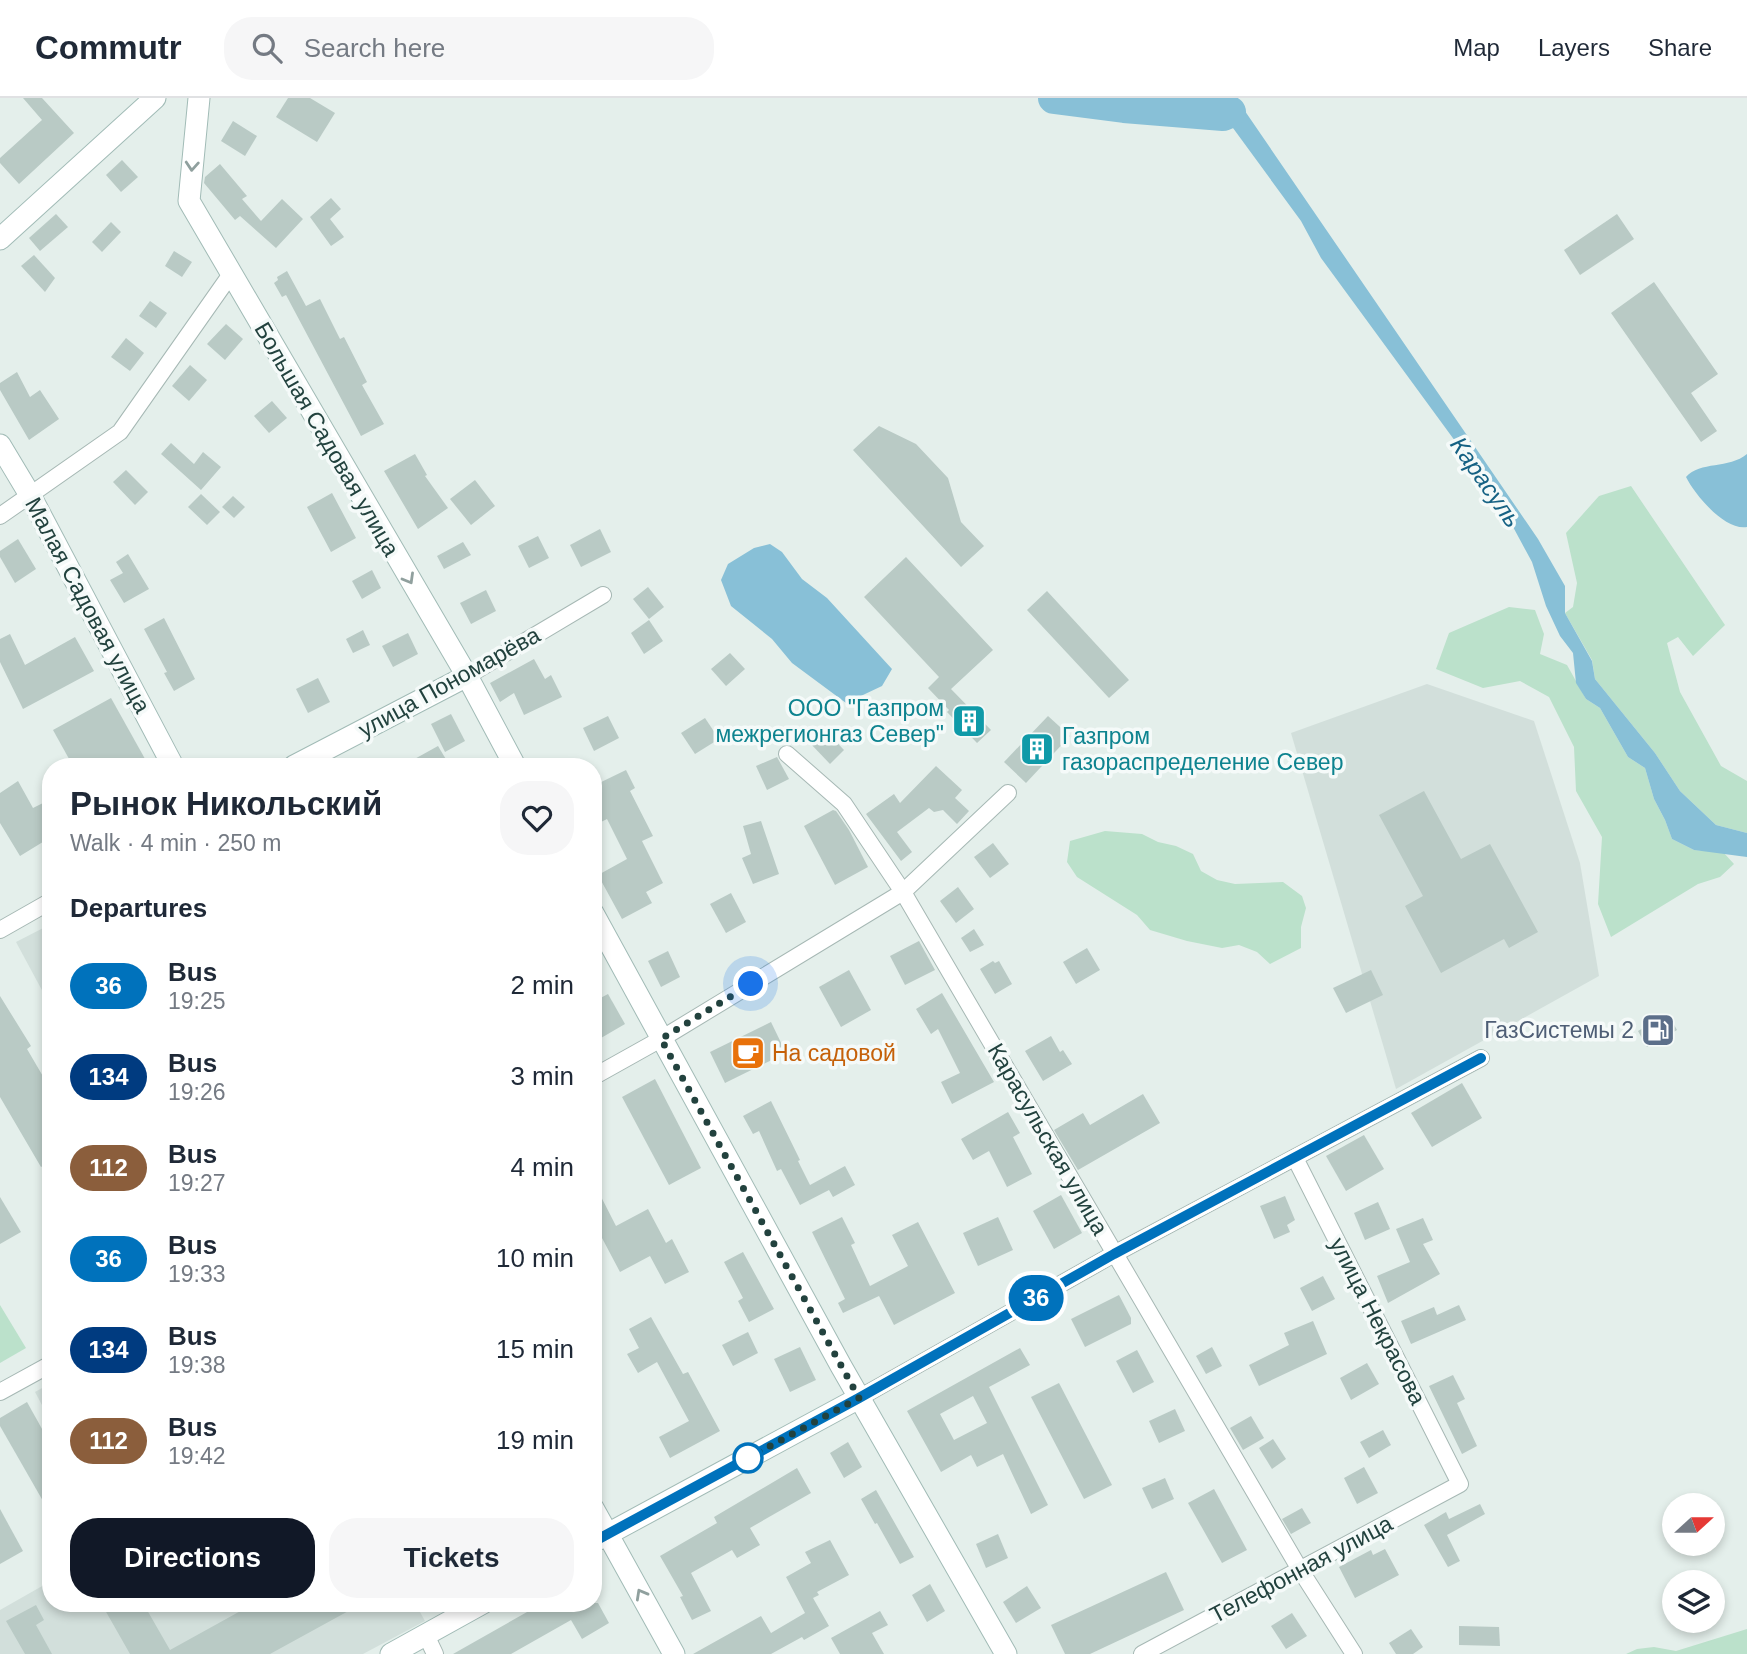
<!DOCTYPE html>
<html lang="en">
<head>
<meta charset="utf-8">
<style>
  :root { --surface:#fff; --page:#f6f6f7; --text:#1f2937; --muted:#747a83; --line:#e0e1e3; --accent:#111827 }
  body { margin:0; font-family:Helvetica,sans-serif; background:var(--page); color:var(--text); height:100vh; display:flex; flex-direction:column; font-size:26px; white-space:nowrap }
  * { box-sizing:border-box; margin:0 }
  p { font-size:23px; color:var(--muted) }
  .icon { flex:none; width:38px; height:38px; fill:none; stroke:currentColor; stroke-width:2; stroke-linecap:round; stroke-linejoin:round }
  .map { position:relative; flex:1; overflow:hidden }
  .panel { position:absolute; left:42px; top:660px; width:560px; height:854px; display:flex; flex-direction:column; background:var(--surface); border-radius:28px; box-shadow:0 4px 10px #0003 }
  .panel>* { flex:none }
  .badge { padding:0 14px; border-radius:23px; font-size:24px; line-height:46px }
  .needle { width:46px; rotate:69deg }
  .fabs { position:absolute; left:1662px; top:1395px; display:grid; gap:14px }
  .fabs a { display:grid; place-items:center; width:63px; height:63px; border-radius:50%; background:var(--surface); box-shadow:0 4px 10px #0003; font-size:35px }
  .you { position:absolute; width:35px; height:35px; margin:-18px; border:5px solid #fff; border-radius:50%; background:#1a73e8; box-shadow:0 0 0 10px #1a73e833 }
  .map>.badge { position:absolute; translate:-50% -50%; box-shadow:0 0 0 4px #fff }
  h2 { padding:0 28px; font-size:26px; line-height:63px }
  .round { display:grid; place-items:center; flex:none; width:74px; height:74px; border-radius:28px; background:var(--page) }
  .overview { display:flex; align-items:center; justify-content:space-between; height:119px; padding:0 28px }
  h1 { font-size:33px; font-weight:700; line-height:52px }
  .primary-button { display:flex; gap:14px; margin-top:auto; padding:14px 28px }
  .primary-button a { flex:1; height:80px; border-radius:28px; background:var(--accent); color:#fff; font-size:28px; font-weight:700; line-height:80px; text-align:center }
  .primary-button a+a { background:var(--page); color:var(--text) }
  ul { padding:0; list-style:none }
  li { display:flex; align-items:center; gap:21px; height:91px; padding:0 28px }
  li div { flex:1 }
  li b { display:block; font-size:26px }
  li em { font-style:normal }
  li .badge { min-width:77px; font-weight:700; text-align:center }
  header { display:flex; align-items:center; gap:42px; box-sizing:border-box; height:98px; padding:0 35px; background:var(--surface); border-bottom:2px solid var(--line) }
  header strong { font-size:33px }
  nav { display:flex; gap:38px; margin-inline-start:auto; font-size:24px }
  .search { width:490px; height:63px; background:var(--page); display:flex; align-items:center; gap:18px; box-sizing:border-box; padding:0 24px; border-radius:28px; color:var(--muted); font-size:26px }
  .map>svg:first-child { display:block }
</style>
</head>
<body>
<header>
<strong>Commutr</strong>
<div class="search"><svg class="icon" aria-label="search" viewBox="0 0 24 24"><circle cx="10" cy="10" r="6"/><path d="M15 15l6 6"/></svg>Search here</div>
<nav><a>Map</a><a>Layers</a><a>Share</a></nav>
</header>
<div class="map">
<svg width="1747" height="1556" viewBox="0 0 1747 1556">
  <rect width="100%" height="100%" fill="#e4efeb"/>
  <g fill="#d2dfdb">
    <path d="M1427 586 1534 623 1580 765 1599 878 1396 991 1291 635Z"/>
    <path d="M51 826V909L16 844Z"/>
    <path d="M51 1285V1324L35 1294Z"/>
    <path d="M51 1483V1505H415L425 1523 363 1556H0V1512Z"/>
  </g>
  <g fill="#bbe1cb">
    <path d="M1631 388 1725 527 1693 558 1678 539 1667 545 1680 594 1721 668 1747 683V735L1716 727 1680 693 1655 655 1595 581 1592 562 1565 515 1573 509 1577 485 1566 435 1599 398Z"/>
    <path d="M1509 509 1535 512 1544 536 1540 556 1567 567 1586 601 1600 610 1628 659 1645 670 1654 701 1665 722 1672 741 1694 752 1723 754 1734 766 1720 779 1698 786 1611 839 1598 806 1602 739 1576 693 1574 649 1549 599 1520 583 1483 590 1436 571 1449 535Z"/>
    <path d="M1105 733 1142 736 1158 744 1176 748 1193 756 1201 773 1217 782 1235 786 1283 784 1302 798 1306 810 1301 829V850L1270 866 1257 854 1239 847 1222 850 1187 843 1150 832 1137 817 1077 779 1067 764 1070 743Z"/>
    <path d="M0 1207 26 1250 0 1265Z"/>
    <path d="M1747 1531V1556H1626L1637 1551 1654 1549 1676 1553Z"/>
  </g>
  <g fill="#88c0d7">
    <path d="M1211 0H1236L1538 441 1565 488V515L1592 563 1595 581 1655 655 1680 693 1716 727 1747 735V759L1694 752 1672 741 1665 722 1654 701 1645 670 1628 659 1600 610 1586 601 1576 585 1573 555 1560 538 1546 508 1532 464 1512 427 1477 373 1321 160 1301 123Z"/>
    <path d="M1747 356V429C1725 433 1695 397 1686 379 1700 363 1729 371 1747 356Z"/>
    <path d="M770 446 782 454 802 481 827 500 892 571 882 588 846 605 792 565 772 541 731 508 721 482 728 466 754 450Z"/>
  </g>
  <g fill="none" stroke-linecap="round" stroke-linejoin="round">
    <path stroke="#88c0d7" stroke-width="32" d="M1054 0 1124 9 1223 17 1230 14"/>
  </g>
  <g fill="#b9cac5" fill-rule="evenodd">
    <path d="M23 0H42L74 35 19 86 0 65V60L42 22Z"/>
    <path d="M288 0H310L335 15 317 44 276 19Z"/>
    <path d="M233 23 257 38 245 58 221 43Z"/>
    <path d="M122 62 138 79 121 94 106 77Z"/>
    <path d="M220 66 247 98 242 101 261 123 282 101 303 121 276 150 240 118 235 122 204 85 205 79Z"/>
    <path d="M331 100 341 111 330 121 344 139 331 148 310 119Z"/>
    <path d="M56 116 68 129 40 153 29 140Z"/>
    <path d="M1617 116 1634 141 1580 177 1564 152Z"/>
    <path d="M111 124 121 134 102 154 92 144Z"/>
    <path d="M174 153 192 164 182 179 165 168Z"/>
    <path d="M34 157 55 180 45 194 21 168Z"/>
    <path d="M287 173 306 208 320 201 340 241 344 239 367 284 362 287 384 326 361 338 286 197 282 199 274 185 278 182 277 179Z"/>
    <path d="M1654 184 1718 276 1691 295 1717 333 1701 344 1611 215Z"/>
    <path d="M150 203 167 215 156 230 139 218Z"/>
    <path d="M226 226 243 241 225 262 207 246Z"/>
    <path d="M126 240 144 255 130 273 111 259Z"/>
    <path d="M190 267 207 282 189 303 172 288Z"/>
    <path d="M17 274 30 299 40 292 59 321 29 342 0 292V285Z"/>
    <path d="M272 303 287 320 269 335 254 318Z"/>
    <path d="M879 328 916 346 948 380 961 424 984 448 961 469 853 352Z"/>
    <path d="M171 345 194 366 203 354 221 369 201 392 161 356Z"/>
    <path d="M415 356 427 377 425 378 448 410 418 431 384 373Z"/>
    <path d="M126 372 148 394 135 407 113 384Z"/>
    <path d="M475 382 495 408 471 427 450 401Z"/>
    <path d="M332 395 356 440 331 454 307 409Z"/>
    <path d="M201 396 220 414 207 427 188 409Z"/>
    <path d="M233 398 245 409 234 420 222 409Z"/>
    <path d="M600 431 611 454 581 469 570 447Z"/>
    <path d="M538 438 549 460 529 470 518 448Z"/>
    <path d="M18 441 36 471 15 485 0 459V453Z"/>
    <path d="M463 444 471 457 444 471 437 458Z"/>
    <path d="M128 456 149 491 124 505 110 482 123 475 116 464Z"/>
    <path d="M906 459 993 552 951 591 991 632 977 645 947 614 949 612 928 590 939 579 864 499Z"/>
    <path d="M372 472 381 490 362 501 352 483Z"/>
    <path d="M648 489 664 509 649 521 633 501Z"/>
    <path d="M486 492 496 513 471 526 460 505Z"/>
    <path d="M1047 493 1129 582 1109 600 1027 512Z"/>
    <path d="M164 520 195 581 174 593 164 575 167 574 144 531Z"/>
    <path d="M649 522 663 543 644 556 631 535Z"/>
    <path d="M363 532 370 547 353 555 346 541Z"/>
    <path d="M408 535 418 556 393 569 382 548Z"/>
    <path d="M10 536 25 567 75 539 94 573 23 611 0 564V541Z"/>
    <path d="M730 555 745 571 726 588 711 571Z"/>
    <path d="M534 561 545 581 551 577 562 599 524 617 514 595 500 604 490 585Z"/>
    <path d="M318 580 330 604 308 615 296 591Z"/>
    <path d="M111 600 149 668H73L53 632Z"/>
    <path d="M451 616 465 643 445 654 431 626Z"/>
    <path d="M608 618 619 640 594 653 583 630Z"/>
    <path d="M1048 618 1070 638 1026 685 1004 664Z"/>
    <path d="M705 620 719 641 695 656 681 635Z"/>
    <path d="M823 630 844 652 830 666 809 644Z"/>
    <path d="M438 648 450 668H402Z"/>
    <path d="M777 659 789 681 767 692 756 668Z"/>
    <path d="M936 668 962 692 955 700 969 713 957 726 943 712 934 714 929 710 897 734 912 754 901 763 866 716 894 696 900 705Z"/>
    <path d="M626 672 635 690 630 693 653 738 642 743 663 785 646 794 652 805 622 821 598 777 627 761 607 721 593 728V688Z"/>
    <path d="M18 683 33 710 51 701V739L20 758 0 725V695Z"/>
    <path d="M1424 693 1461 761 1490 746 1538 834 1509 850 1504 841 1441 875 1405 808 1423 798 1379 717Z"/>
    <path d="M833 712 836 713 849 732 868 769 835 787 804 728Z"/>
    <path d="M761 723 779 776 753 786 742 760 751 756 743 728Z"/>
    <path d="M993 745 1009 766 990 780 974 759Z"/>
    <path d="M958 789 974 811 956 825 940 803Z"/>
    <path d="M731 795 746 824 726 835 710 806Z"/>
    <path d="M974 831 984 847 970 854 961 840Z"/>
    <path d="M919 843 935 872 905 887 890 858Z"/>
    <path d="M1087 850 1100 872 1076 886 1063 864Z"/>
    <path d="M668 853 680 879 661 889 648 863Z"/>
    <path d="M993 863 995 865 999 863 1012 886 995 896 980 871Z"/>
    <path d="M849 872 871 912 841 929 819 889Z"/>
    <path d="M1371 872 1383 897 1346 915 1333 890Z"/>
    <path d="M942 895 994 984 952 1006 941 984 960 975 938 931 931 936 916 911Z"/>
    <path d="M608 896 625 926 601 940 593 926V904Z"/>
    <path d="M0 898 31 948 27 951 51 992V1063L41 1069 0 999Z"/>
    <path d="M1668 916 1677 932 1647 949 1638 933Z"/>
    <path d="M771 924 786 955 725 985 710 954Z"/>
    <path d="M1051 938 1060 954 1063 952 1072 966 1043 983 1025 953Z"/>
    <path d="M655 981 701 1070 669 1087 622 999Z"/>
    <path d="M1462 985 1482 1020 1432 1049 1411 1015Z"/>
    <path d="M1143 996 1160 1025 1078 1072 1054 1032 1083 1015 1090 1027Z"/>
    <path d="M771 1003 800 1062 798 1063 810 1087 845 1068 855 1087 833 1099 829 1092 800 1107 781 1071 777 1073 759 1033 753 1036 743 1018Z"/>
    <path d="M1008 1014 1020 1035 1013 1039 1032 1076 1007 1089 989 1053 973 1062 961 1041Z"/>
    <path d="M1364 1037 1384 1071 1346 1093 1326 1058Z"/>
    <path d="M593 1083 616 1128 648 1111 666 1145 672 1141 689 1174 665 1186 650 1158 620 1174 593 1123Z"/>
    <path d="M1061 1097 1082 1135 1054 1151 1033 1113Z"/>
    <path d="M1285 1098 1295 1122 1287 1127 1290 1134 1274 1141 1260 1108Z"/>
    <path d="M0 1099 21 1134 0 1146Z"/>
    <path d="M1378 1104 1390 1131 1365 1142 1354 1115Z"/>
    <path d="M842 1119 855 1145 851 1147 870 1188 908 1168 892 1137 918 1124 955 1195 894 1227 879 1198 843 1215 838 1205 845 1201 812 1134Z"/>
    <path d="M998 1119 1013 1152 978 1168 963 1135Z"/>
    <path d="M1423 1120 1433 1142 1423 1146 1440 1176 1388 1205 1377 1178 1410 1164 1396 1131Z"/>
    <path d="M743 1154 774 1211 749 1224 738 1203 743 1200 724 1164Z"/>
    <path d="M1323 1178 1335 1201 1312 1213 1300 1190Z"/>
    <path d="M1119 1197 1131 1220V1226L1085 1249 1071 1221Z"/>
    <path d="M1459 1207 1466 1222 1411 1246 1401 1223 1434 1209 1437 1217Z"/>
    <path d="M651 1219 683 1276 688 1274 720 1333 670 1360 659 1339 689 1323 657 1264 638 1275 627 1256 639 1250 629 1231Z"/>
    <path d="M1313 1223 1327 1256 1259 1288 1249 1267 1289 1247 1284 1235Z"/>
    <path d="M748 1234 758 1255 733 1268 722 1247Z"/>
    <path d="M800 1249 816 1282 790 1294 774 1261Z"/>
    <path d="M1212 1249 1222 1268 1206 1276 1196 1258Z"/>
    <path d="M1020 1250 1030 1267 989 1289 1048 1407 1031 1416 1003 1356 977 1369 971 1357 941 1374 907 1313ZM973 1298 987 1325 954 1342 940 1316Z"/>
    <path d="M1137 1252 1154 1284 1133 1295 1116 1263Z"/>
    <path d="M1367 1265 1379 1286 1351 1302 1340 1280Z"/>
    <path d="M1453 1277 1465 1301 1457 1305 1477 1348 1462 1356 1429 1288Z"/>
    <path d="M1059 1285 1112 1387 1084 1401 1031 1299Z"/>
    <path d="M27 1304 51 1347V1417L0 1328V1320Z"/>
    <path d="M1175 1311 1185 1333 1159 1345 1149 1323Z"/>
    <path d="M1251 1318 1264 1340 1243 1352 1230 1330Z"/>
    <path d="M1383 1332 1391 1347 1369 1360 1360 1344Z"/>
    <path d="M1273 1341 1286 1361 1272 1371 1259 1350Z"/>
    <path d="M848 1344 862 1369 844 1380 830 1355Z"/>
    <path d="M1364 1369 1378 1395 1357 1406 1344 1380Z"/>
    <path d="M797 1370 811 1395 750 1430 760 1447 737 1460 732 1452 691 1475 711 1513 692 1522 680 1499 683 1498 660 1458 717 1425 714 1419Z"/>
    <path d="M1165 1380 1174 1401 1152 1411 1142 1390Z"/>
    <path d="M1214 1391 1247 1452 1222 1465 1188 1405Z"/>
    <path d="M876 1392 914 1459 900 1466 877 1425 875 1426 861 1401Z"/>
    <path d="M1480 1406 1485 1416 1447 1437 1460 1463 1448 1469 1424 1427 1446 1414 1449 1421Z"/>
    <path d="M1302 1410 1311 1425 1291 1436 1282 1421Z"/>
    <path d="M0 1411 23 1453 0 1466Z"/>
    <path d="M998 1436 1008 1460 986 1470 976 1446Z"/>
    <path d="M830 1442 849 1477 817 1494 819 1497 813 1500 829 1528 804 1542 802 1539 771 1556H693L761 1518 771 1535 805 1515 786 1479 811 1465 805 1454Z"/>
    <path d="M1385 1451 1399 1477 1355 1500 1339 1469 1371 1452 1373 1457Z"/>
    <path d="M1166 1474 1184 1512 1090 1556H1065L1051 1527Z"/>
    <path d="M930 1486 945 1513 927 1524 912 1497Z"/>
    <path d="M1027 1488 1041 1510 1016 1525 1003 1504Z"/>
    <path d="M101 1505H143L170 1552 255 1505H363L270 1556H130Z"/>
    <path d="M543 1505H598L609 1525 582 1541 571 1522 511 1556H453Z"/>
    <path d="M36 1507 44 1522 36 1527 52 1556H25L6 1523Z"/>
    <path d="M880 1513 888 1527 872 1535 884 1556H840L831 1540Z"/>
    <path d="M1292 1515 1307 1538 1286 1551 1271 1528Z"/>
    <path d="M1459 1528 1499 1529 1500 1548 1459 1547Z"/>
    <path d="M1411 1531 1423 1549 1413 1556H1396L1389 1545Z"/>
  </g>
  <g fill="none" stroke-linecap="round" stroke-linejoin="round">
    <g stroke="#a6b8b4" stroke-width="18">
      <g id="street">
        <path d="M0 418 120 334 231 176"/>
        <path d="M467 578 603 497"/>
        <path d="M1008 695 903 794 1299 1470 1354 1556"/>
        <path d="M0 832 51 803"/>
        <path d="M593 979 661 941 903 794 844 706 787 656"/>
        <path d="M0 1294 51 1266"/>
        <path d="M859 1300 1114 1156 1481 960"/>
        <path d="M426 1537 435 1556"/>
        <path d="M1142 1556 1460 1386 1295 1060"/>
      </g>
    </g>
    <g stroke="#a1bbb6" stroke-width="23">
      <g id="secondary">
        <path d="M199 0 189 103 467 578 515 668"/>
        <path d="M0 141 155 0"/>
        <path d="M0 347 30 397 173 668"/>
        <path d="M294 668 467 578"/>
        <path d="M593 815 841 1268 1006 1556"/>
        <path d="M593 1410 674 1556"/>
        <path d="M593 1444 859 1300"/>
        <path d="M391 1556 483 1505"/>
      </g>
    </g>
    <use href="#street" stroke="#fff" stroke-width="16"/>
    <use href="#secondary" stroke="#fff" stroke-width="21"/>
  </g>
  <defs><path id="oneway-chevron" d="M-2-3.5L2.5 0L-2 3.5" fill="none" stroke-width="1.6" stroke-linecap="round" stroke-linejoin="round" transform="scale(1.75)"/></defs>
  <g stroke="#90a09e">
    <use href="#oneway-chevron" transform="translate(192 68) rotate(94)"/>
    <use href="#oneway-chevron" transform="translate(409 481) rotate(60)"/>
    <use href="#oneway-chevron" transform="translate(641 1496) rotate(-119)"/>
  </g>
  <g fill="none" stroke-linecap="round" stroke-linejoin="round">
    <g stroke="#fff" stroke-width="16">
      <path id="line" d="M593 1444 859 1300 1114 1156 1481 960"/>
    </g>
    <use href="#line" stroke="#0072bc" stroke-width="10"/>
    <path stroke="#22423e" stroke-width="7" stroke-dasharray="0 12.6" d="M748 1360 859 1300 661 941 751 886"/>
  </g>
  <defs>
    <g id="building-square" transform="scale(1.75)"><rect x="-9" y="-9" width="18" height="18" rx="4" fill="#0f9aa8" stroke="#f5faf9"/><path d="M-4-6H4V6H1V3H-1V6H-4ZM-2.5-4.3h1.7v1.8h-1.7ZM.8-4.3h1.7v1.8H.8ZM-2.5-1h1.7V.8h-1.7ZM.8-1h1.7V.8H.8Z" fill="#fff"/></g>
    <g id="fuel-square" transform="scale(1.75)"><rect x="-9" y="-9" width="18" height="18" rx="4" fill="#5c6f8a" stroke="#f5faf9"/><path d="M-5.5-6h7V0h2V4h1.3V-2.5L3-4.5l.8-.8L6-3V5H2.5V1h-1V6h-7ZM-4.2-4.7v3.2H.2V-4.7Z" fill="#fff"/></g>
    <g id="cafe-square" transform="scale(1.75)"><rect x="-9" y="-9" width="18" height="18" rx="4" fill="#e8710a" stroke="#f5faf9"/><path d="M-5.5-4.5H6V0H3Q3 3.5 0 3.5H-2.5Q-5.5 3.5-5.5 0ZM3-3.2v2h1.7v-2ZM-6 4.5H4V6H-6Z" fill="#fff"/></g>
  </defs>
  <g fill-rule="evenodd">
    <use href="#building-square" x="969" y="623"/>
    <use href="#building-square" x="1037" y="651"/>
    <use href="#fuel-square" x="1658" y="932"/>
    <use href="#cafe-square" x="748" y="955"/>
  </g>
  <circle fill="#fff" stroke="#0072bc" stroke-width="3.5" cx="748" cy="1360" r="14"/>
  <g text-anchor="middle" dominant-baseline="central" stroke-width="7" stroke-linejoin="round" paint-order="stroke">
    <g font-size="23" fill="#22423e" stroke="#f5faf9">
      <text transform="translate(327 341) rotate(60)">Большая Садовая улица</text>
      <text transform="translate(88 507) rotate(62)">Малая Садовая улица</text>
      <text transform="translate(449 584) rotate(-29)">улица Пономарёва</text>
      <text transform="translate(1048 1041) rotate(60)">Карасульская улица</text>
      <text transform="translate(1378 1223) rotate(63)">улица Некрасова</text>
      <text transform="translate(1301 1471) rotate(-28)">Телефонная улица</text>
    </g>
    <g font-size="23" fill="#0d838f" stroke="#f5faf9" text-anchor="end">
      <text x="944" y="610">ООО "Газпром<tspan x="944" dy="26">межрегионгаз Север"</tspan></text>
      <text x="1062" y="638" text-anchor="start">Газпром<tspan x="1062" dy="26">газораспределение Север</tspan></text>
    </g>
    <g font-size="23" fill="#4e5e75" stroke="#f5faf9" text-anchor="end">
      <text x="1634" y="932">ГазСистемы 2</text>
    </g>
    <g font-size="23" fill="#c56008" stroke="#f5faf9" text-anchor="start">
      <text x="772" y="955">На садовой</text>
    </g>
    <g font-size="24" font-style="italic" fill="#166284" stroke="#f5faf9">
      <text transform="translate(1486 384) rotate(55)">Карасуль</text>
    </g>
  </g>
</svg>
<div class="fabs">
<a><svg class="needle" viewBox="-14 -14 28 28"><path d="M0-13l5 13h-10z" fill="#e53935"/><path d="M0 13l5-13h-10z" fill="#747a83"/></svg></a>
<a><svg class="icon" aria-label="layers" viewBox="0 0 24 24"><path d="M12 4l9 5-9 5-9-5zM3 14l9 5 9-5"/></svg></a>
</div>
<div class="you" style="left:751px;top:886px"></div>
<b class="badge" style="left:1036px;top:1200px;background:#0072bc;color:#fff">36</b>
<section class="panel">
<div class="overview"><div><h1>Рынок Никольский</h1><p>Walk · 4 min · 250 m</p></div><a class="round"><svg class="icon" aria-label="heart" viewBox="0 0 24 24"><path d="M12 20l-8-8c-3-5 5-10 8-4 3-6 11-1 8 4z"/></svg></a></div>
<h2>Departures</h2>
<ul>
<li><span class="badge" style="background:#0072bc;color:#fff">36</span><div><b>Bus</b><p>19:25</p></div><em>2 min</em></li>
<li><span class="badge" style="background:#003b80;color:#fff">134</span><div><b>Bus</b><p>19:26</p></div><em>3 min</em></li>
<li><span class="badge" style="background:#8b5e3c;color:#fff">112</span><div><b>Bus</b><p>19:27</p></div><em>4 min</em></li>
<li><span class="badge" style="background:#0072bc;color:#fff">36</span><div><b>Bus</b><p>19:33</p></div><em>10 min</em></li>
<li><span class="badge" style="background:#003b80;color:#fff">134</span><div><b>Bus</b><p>19:38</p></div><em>15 min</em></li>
<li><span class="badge" style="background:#8b5e3c;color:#fff">112</span><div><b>Bus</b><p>19:42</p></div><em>19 min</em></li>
</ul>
<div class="primary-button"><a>Directions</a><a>Tickets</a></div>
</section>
</div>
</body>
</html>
